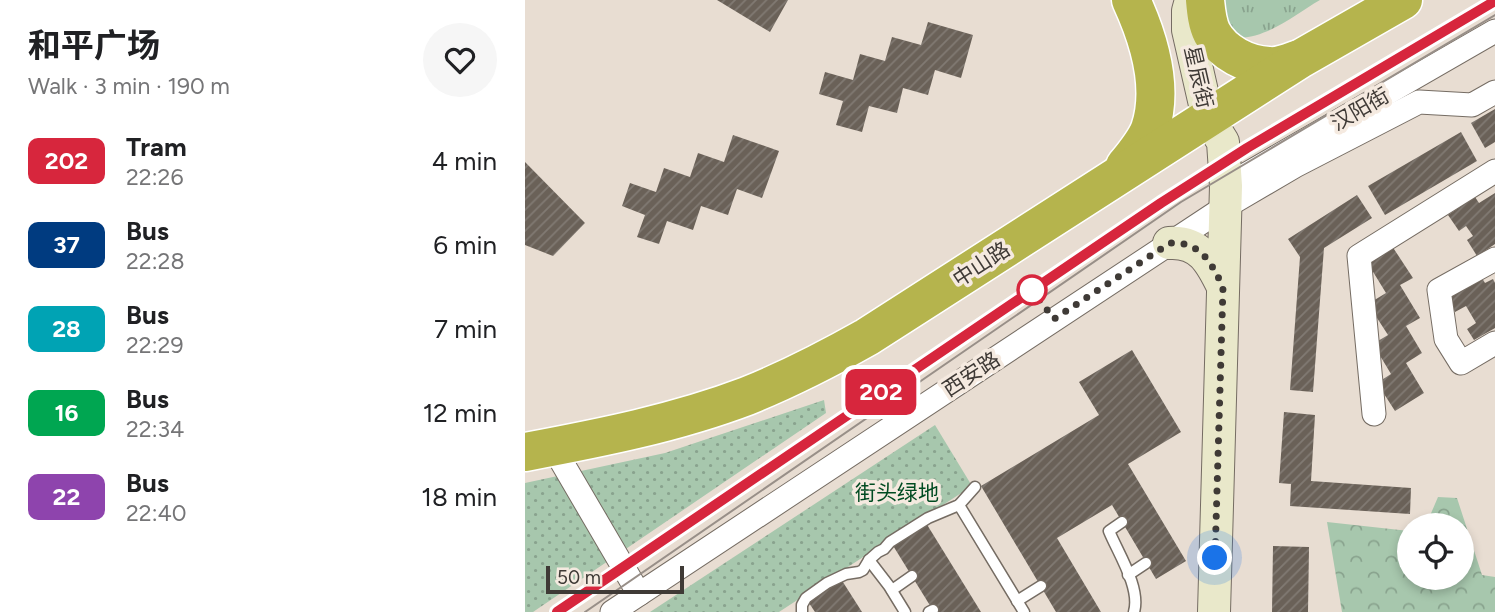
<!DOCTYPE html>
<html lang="en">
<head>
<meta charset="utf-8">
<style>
  :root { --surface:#fff; --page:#f6f6f6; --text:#202124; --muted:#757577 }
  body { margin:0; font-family:Figtree,"Noto Sans SC",sans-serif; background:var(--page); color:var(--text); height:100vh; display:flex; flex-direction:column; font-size:26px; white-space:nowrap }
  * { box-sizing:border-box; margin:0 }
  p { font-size:23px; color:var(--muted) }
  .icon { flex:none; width:38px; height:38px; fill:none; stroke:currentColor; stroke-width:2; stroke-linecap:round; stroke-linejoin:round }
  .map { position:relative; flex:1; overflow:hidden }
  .side { display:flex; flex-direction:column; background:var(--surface); width:525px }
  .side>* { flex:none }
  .badge { padding:0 14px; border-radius:10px; font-size:24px; line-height:46px }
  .fabs { position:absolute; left:872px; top:513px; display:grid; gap:14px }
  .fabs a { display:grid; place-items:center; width:77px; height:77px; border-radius:50%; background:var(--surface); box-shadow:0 4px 10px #0003; font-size:35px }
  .scale { position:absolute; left:21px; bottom:18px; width:138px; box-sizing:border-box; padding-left:7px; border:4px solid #3f3a36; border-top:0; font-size:19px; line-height:24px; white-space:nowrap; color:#3f3a36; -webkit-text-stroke:5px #f5eae0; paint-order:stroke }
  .you { position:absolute; width:35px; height:35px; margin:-18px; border:5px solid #fff; border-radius:50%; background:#1a73e8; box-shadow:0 0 0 10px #1a73e833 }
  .map>.badge { position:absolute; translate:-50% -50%; box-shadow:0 0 0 4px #fff }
  .round { display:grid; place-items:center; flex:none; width:74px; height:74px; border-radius:37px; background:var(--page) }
  .head { display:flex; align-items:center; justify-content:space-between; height:119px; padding:0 28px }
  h1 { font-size:33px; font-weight:700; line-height:52px }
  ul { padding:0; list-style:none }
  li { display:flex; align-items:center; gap:21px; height:84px; padding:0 28px }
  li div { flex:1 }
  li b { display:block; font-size:26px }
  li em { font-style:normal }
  li .badge { min-width:77px; font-weight:700; text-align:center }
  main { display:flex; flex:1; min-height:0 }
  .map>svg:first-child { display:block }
</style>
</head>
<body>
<main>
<section class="side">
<div class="head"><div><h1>和平广场</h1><p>Walk · 3 min · 190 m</p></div><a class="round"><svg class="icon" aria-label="heart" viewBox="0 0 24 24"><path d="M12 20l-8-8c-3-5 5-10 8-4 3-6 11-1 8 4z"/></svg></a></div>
<ul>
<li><span class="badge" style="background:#d7263d;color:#fff">202</span><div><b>Tram</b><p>22:26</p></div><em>4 min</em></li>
<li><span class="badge" style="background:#003b80;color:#fff">37</span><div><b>Bus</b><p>22:28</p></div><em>6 min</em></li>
<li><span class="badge" style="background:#00a3b4;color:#fff">28</span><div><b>Bus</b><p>22:29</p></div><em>7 min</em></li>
<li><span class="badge" style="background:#00a651;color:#fff">16</span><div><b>Bus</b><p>22:34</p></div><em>12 min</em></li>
<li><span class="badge" style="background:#8e44ad;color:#fff">22</span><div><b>Bus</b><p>22:40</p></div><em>18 min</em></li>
</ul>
</section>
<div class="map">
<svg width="970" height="612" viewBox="0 0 970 612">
  <defs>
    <pattern id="grass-tufts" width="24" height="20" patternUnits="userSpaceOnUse" patternTransform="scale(1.75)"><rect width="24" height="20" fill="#a7c7ad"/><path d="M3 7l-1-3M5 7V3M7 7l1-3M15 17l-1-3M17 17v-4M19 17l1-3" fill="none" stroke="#89a38e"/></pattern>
    <pattern id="forest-crowns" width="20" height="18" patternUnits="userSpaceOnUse" patternTransform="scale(1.75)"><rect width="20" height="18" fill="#a7c7ad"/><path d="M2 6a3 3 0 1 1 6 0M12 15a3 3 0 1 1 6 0" fill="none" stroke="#89a38e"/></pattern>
    <pattern id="park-dots" width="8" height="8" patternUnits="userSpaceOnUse" patternTransform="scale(1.75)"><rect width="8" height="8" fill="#a7c7ad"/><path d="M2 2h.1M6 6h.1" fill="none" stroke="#89a38e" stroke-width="1.8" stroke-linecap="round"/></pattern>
    <pattern id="building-hatch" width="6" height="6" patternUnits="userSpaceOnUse" patternTransform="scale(1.75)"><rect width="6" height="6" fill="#6a6158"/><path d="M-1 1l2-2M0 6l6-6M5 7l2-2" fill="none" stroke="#817a73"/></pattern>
  </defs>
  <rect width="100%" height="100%" fill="#e8ddd2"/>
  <path fill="url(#grass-tufts)" d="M692 0H795C769 15 742 39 711 38L691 2Z"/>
  <path fill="url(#forest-crowns)" d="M913 497 932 498 957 575 970 577V612H817L802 522 884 531V578H936V525H901Z"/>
  <g fill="url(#park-dots)">
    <path d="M299 400 301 413 8 612H0V483L140 453Z"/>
    <path d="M410 425 447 486 254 612H125Z"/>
  </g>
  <g fill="url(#building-hatch)">
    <path d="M192 0H263L245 32Z"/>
    <path d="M403 22 448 35 436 78 410 70 403 95 378 88 372 113 344 106 337 132 311 125 318 101 294 94 300 72 328 80 335 54 360 61 367 37 396 45Z"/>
    <path d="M970 109V142L960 148 946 123Z"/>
    <path d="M936 132 952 161 860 215 843 186Z"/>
    <path d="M208 135 254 151 237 198 212 189 203 215 176 206 168 230 142 221 134 244 112 237 120 215 97 206 105 183 131 192 139 168 165 177 173 153 199 162Z"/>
    <path d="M0 162 60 223 28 256 0 245Z"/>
    <path d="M970 193V244L952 256 942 240 948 236 941 226 934 231 923 215 950 197 954 203Z"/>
    <path d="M832 195 847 218 799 248 788 392 765 390 775 257 763 239Z"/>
    <path d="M867 246 888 278 875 285 895 318 881 326 897 353 881 363 899 393 870 411 852 383 866 374 848 344 863 335 843 304 861 293 842 262Z"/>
    <path d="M954 273 960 283 968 279 970 283V328L949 340 942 329 951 323 941 306 930 312 920 293Z"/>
    <path d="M607 350 656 432 603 464 661 561 631 579 587 505 532 538 576 612H531L456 486 574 415 554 382Z"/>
    <path d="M759 412 790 415 786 481 886 488 885 514 765 506 766 484 754 483Z"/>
    <path d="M401 523 456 612H409L367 544Z"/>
    <path d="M748 546 784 547 783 612H747Z"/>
    <path d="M316 579 337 612H290L282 600Z"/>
  </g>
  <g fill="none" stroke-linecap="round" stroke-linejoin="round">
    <g stroke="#756c63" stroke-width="13">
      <g id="lane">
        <path d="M434 505 499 612"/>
        <path d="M597 522 584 531C593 553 616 588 609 612"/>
        <path d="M344 560 364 586 380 612"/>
        <path d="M603 575 621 563"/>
        <path d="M367 590 387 576"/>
        <path d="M492 601 516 586"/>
        <path d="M277 612V605L281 598 302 583 321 574 334 572 338 570 344 560 353 552 359 549 365 542 403 518 434 505 450 487"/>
        <path d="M404 612 408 610"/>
      </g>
    </g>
    <g stroke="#756c63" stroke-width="25">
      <g id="street">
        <path d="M701 186 970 31"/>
        <path d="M970 259 914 290 921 339 936 363 970 343"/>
        <path d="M849 414 834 256 970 171"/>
        <path d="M28 447 114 594"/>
        <path d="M87 612 700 207 770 166 894 102 947 105 970 92"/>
      </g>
    </g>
    <g stroke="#756c63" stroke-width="34">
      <g id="secondary">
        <path d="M666 0 663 11V30L683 118 698 142 701 186 689 612"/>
        <path d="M644 243C675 241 686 262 698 287"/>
      </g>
    </g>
    <g stroke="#fff" stroke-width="41">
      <g id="highway">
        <path d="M680 0C681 11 682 23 687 33 698 53 722 65 744 66 753 67 763 63 771 60"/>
        <path d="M600 166C609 155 620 142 625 129 639 87 624 39 606 0"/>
        <path d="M0 452C75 438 151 423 222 396 264 379 303 359 342 337L775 59 878 0"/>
      </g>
    </g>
    <use href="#lane" stroke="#fff" stroke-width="10"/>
    <use href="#street" stroke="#fff" stroke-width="23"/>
    <use href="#secondary" stroke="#e9e8ca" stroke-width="32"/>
    <use href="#highway" stroke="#b5b44d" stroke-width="38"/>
    <g stroke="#988f88" stroke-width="2">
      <path d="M32 612 636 203 699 162 970 1"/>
      <path d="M60 612 656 202 970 15"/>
    </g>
  </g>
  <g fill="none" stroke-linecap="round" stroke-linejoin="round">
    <g stroke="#fff" stroke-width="16">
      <path id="line" d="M32 612 636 203 722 148 970 1"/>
    </g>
    <use href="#line" stroke="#d7263d" stroke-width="10"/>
    <path stroke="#3f3a36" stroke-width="7" stroke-dasharray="0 12.6" d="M507 290 529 319 645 243C675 241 686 262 698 287L690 558"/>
  </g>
  <circle fill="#fff" stroke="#d7263d" stroke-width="3.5" cx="507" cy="290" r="14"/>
  <g text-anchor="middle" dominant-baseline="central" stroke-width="7" stroke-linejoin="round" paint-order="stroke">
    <g font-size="21" fill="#3f3a36" stroke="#f5eae0">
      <text transform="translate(674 77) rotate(77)">星辰街</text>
      <text transform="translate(835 109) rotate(-30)">汉阳街</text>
      <text transform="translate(456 264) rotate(-33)">中山路</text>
      <text transform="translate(446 374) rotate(-33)">西安路</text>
    </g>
    <g font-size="21" fill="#004b21" stroke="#f5eae0">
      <text x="372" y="492">街头绿地</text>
    </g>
  </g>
</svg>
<div class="fabs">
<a><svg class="icon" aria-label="locate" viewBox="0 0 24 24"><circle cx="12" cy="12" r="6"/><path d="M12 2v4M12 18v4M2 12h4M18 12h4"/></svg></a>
</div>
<div class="scale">50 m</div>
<div class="you" style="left:690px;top:558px"></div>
<b class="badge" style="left:356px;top:392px;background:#d7263d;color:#fff">202</b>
</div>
</main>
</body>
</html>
